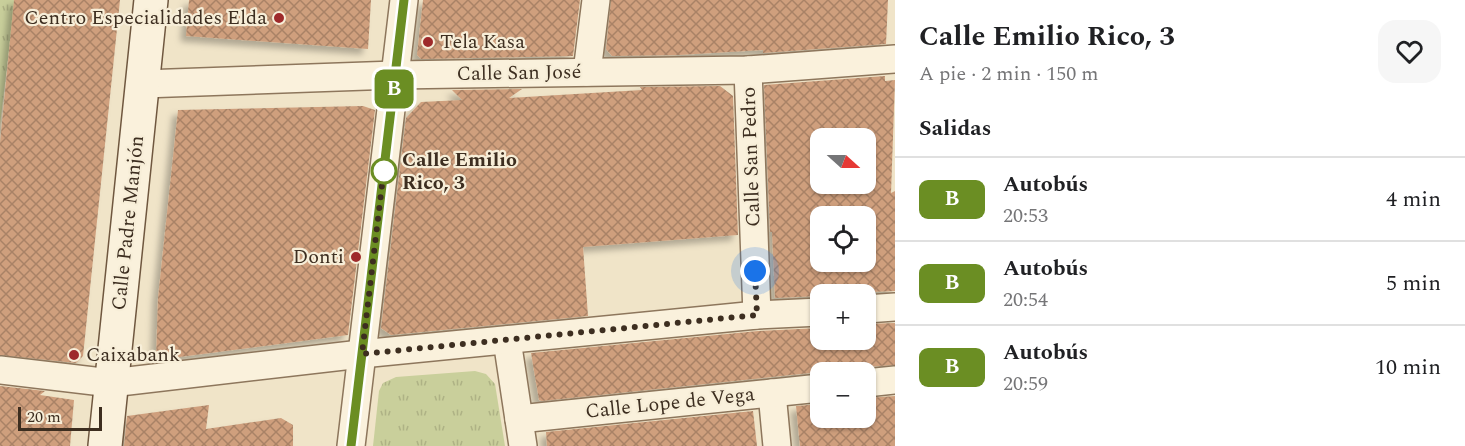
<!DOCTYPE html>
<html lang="es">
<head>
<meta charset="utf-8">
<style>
  :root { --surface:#fff; --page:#f6f6f6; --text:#202124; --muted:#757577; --line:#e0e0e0 }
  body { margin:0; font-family:Spectral,serif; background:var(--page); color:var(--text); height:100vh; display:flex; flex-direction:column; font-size:22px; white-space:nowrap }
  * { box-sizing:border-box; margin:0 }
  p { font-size:20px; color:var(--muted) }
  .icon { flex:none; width:33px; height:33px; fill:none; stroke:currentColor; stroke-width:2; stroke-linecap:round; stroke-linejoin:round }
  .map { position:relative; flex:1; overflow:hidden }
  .sheet { display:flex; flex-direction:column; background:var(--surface); width:570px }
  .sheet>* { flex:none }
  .badge { padding:0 12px; border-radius:9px; font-size:21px; line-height:39px }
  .needle { width:39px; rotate:111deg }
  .tools { position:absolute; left:810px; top:128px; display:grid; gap:12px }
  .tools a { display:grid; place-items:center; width:66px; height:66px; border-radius:12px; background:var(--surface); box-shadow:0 2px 4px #0004; font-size:30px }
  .scale { position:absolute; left:18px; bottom:15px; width:84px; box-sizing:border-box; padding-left:6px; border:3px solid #3d2e20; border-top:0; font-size:16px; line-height:21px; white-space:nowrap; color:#3d2e20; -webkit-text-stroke:4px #f7eed8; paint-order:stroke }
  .you { position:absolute; width:30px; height:30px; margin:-15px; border:4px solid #fff; border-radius:50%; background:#1a73e8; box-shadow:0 0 0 9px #1a73e833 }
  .map>.badge { position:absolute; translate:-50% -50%; box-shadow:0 0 0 3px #fff }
  h2 { padding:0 24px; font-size:22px; line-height:54px }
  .round { display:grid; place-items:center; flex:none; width:63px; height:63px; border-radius:18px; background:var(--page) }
  .headline { display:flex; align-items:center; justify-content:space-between; height:102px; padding:0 24px }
  h1 { font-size:28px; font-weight:700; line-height:45px }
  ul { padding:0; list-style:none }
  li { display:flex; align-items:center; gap:18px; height:84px; padding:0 24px; border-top:2px solid var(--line) }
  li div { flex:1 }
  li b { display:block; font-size:22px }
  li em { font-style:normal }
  li .badge { min-width:66px; font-weight:700; text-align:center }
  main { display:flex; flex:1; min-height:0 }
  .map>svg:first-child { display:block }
</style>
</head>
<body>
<main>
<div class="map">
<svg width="895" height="446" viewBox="0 0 895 446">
  <defs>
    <pattern id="grass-tufts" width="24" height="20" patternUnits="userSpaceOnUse" patternTransform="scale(1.5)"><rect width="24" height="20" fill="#c9cf9b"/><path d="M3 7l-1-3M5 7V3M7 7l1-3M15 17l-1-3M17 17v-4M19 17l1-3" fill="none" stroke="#aeb285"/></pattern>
    <pattern id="building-cross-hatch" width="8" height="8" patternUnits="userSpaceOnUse" patternTransform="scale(1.5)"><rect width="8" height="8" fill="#cf9f7d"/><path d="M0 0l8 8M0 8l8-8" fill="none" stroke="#a98266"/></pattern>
    <filter id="shadow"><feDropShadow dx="-5.5" dy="5.5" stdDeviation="3" flood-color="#0004"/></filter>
  </defs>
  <rect width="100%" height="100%" fill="#f0e4c8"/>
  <g fill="url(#grass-tufts)">
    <path d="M0 0H15L0 125Z"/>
    <path d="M475 371 486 374 495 384 505 446H373L379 391 383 383 396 377Z"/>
  </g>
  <g fill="url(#building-cross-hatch)" fill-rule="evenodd" filter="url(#shadow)">
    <path d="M14 0H120L83 356 76 363 0 355V143Z"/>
    <path d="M189 0H371L368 49 186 36Z"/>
    <path d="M423 0H580L573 56 421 59 417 55Z"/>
    <path d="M611 0H888L886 44 763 53V50L678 55 612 56 606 49Z"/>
    <path d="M885 76V81L895 80 891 193 895 191V291L820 294V296L775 298 772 232H770L764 85ZM820 138H866V183H820ZM820 216H866V261H820Z"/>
    <path d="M720 86 733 96 738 235 583 247 588 316 391 335 381 328 406 118 421 102 462 100 452 90 522 89 509 98 642 90 640 87Z"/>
    <path d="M363 106 375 110 348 335 156 360 158 298 178 110Z"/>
    <path d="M895 323V365L864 367 855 372H820L542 401 539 400 531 353 758 331 820 328V339H866V324Z"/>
    <path d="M0 386 45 391 40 395 74 400 70 446H0Z"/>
    <path d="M895 396V446H800L796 406 820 404V417H866V398Z"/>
    <path d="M209 405 206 429 281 418 293 425V446H124L127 416Z"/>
    <path d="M753 411 757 446H547L546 432Z"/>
  </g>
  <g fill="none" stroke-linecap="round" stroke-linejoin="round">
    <g stroke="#8d765c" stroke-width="30">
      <g id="street">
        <path d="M748 70 757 315"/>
        <path d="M587 72 596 0"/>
        <path d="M143 84 395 75 748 70 895 59"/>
        <path d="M866 309 895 307"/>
        <path d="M507 340 523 446"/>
        <path d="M0 370 111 383 361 354 757 315 820 312"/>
        <path d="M866 383 895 380"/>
        <path d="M772 393 777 446"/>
        <path d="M519 419 820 388"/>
        <path d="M351 446 404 0"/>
      </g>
    </g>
    <g stroke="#6f573f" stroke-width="36">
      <path id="secondary" d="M105 446 151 0"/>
    </g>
    <use href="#street" stroke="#faf1dc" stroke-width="27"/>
    <use href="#secondary" stroke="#faf1dc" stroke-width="33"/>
  </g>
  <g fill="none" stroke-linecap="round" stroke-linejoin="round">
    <g stroke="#fff" stroke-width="14">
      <path id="line" d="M351 446 404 0"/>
    </g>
    <use href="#line" stroke="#6b8e23" stroke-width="9"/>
    <path stroke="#3d2e20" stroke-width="6" stroke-dasharray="0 10.8" d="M384 171V168L362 354 757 315 755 271"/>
  </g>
  <g fill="#9e2a2b" stroke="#f7eed8" stroke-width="2">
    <circle cx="279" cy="18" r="6"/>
    <circle cx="428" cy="42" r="6"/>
    <circle cx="356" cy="257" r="6"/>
    <circle cx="74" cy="355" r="6"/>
  </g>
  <circle fill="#fff" stroke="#6b8e23" stroke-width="3" cx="384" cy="171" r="12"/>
  <g text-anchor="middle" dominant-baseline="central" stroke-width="4.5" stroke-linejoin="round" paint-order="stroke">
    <g font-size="20" fill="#3d2e20" stroke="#f7eed8" text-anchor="end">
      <text x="267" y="18">Centro Especialidades Elda</text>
      <text x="440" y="42" text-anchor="start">Tela Kasa</text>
      <text x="344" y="257">Donti</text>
      <text x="86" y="355" text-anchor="start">Caixabank</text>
    </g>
    <g font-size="20" fill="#3d2e20" stroke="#f7eed8">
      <text transform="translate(519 73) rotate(-1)">Calle San José</text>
      <text transform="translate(751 157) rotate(-92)">Calle San Pedro</text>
      <text transform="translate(128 223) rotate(-84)">Calle Padre Manjón</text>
      <text transform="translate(670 403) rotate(-6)">Calle Lope de Vega</text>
    </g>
    <g font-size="20" font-weight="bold" fill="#3d2e20" stroke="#f7eed8" text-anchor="start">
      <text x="402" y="160">Calle Emilio<tspan x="402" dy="23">Rico, 3</tspan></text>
    </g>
  </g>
</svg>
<div class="tools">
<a><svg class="needle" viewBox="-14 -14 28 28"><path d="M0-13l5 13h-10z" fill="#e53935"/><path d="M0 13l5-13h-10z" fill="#757577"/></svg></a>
<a><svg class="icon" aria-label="locate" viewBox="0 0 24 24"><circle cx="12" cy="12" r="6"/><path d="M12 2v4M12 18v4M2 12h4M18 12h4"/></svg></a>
<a>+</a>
<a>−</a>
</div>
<div class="scale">20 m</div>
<div class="you" style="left:755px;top:271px"></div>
<b class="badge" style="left:394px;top:89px;background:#6b8e23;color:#fff">B</b>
</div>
<section class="sheet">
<div class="headline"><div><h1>Calle Emilio Rico, 3</h1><p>A pie · 2 min · 150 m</p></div><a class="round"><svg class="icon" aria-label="heart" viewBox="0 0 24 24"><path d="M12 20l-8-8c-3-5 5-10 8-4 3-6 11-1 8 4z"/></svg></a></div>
<h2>Salidas</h2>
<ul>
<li><span class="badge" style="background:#6b8e23;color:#fff">B</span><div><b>Autobús</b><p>20:53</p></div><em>4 min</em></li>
<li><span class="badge" style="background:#6b8e23;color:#fff">B</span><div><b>Autobús</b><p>20:54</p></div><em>5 min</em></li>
<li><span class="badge" style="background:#6b8e23;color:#fff">B</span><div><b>Autobús</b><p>20:59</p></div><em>10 min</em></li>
</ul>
</section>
</main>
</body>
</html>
